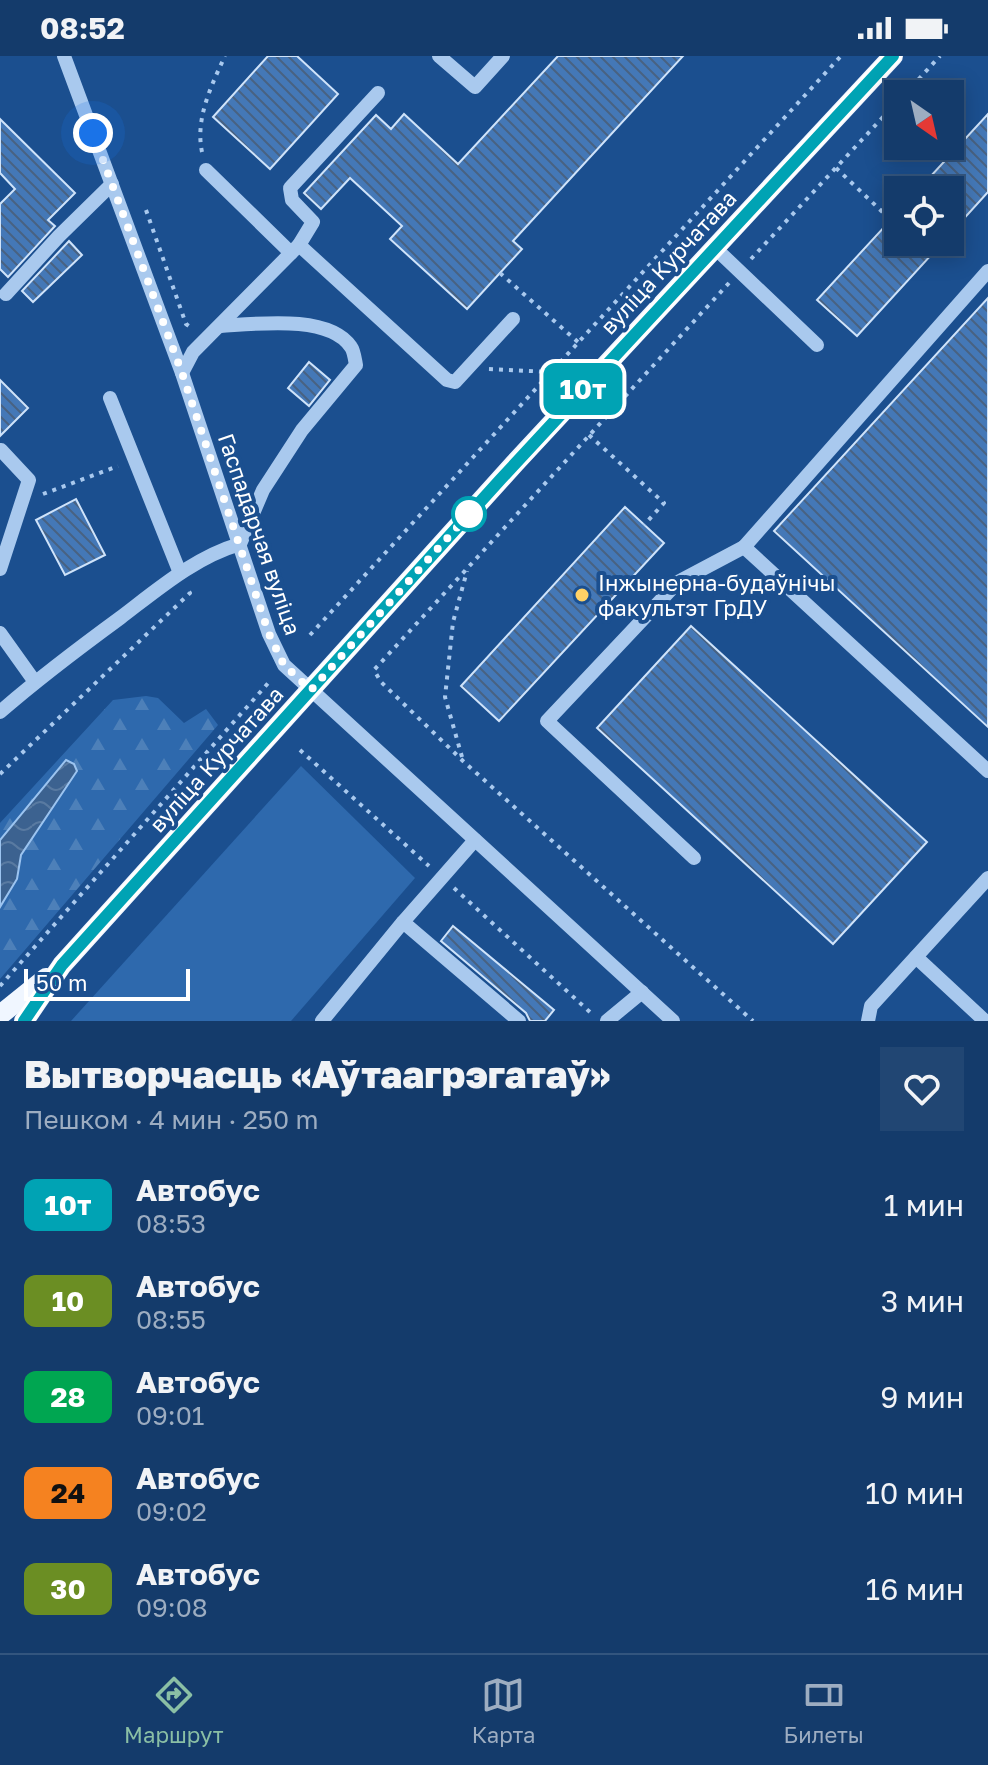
<!DOCTYPE html>
<html lang="ru">
<head>
<meta charset="utf-8">
<style>
  :root { --surface:#143b6b; --page:#214673; --text:#f1f3f6; --muted:#9dadc1; --line:#33557e; --accent:#8abfa5 }
  body { margin:0; font-family:"Golos Text",sans-serif; background:var(--page); color:var(--text); height:100vh; display:flex; flex-direction:column; font-size:30px; white-space:nowrap }
  * { box-sizing:border-box; margin:0 }
  p { font-size:26px; color:var(--muted) }
  .icon { flex:none; width:44px; height:44px; fill:none; stroke:currentColor; stroke-width:2; stroke-linecap:round; stroke-linejoin:round }
  .map { position:relative; height:965px; overflow:hidden }
  .panel { display:flex; flex-direction:column; background:var(--surface); flex:1 }
  .panel>* { flex:none }
  .badge { padding:0 16px; border-radius:12px; font-size:28px; line-height:52px }
  .needle { width:52px; rotate:146deg }
  .fabs { position:absolute; left:884px; top:24px; display:grid; gap:16px }
  .fabs a { display:grid; place-items:center; width:80px; height:80px; border-radius:0px; background:var(--surface); box-shadow:0 4px 20px #0003,0 0 0 2px var(--line); font-size:40px }
  .scale { position:absolute; left:24px; bottom:20px; width:166px; box-sizing:border-box; padding-left:8px; border:4px solid #fff; border-top:0; font-size:22px; line-height:28px; white-space:nowrap; color:#fff; -webkit-text-stroke:6px #1b4f8f; paint-order:stroke }
  .you { position:absolute; width:40px; height:40px; margin:-20px; border:6px solid #fff; border-radius:50%; background:#1a73e8; box-shadow:0 0 0 12px #1a73e833 }
  .map>.badge { position:absolute; translate:-50% -50%; box-shadow:0 0 0 4px #fff }
  .round { display:grid; place-items:center; flex:none; width:84px; height:84px; border-radius:0px; background:var(--page) }
  .overview { display:flex; align-items:center; justify-content:space-between; height:136px; padding:0 24px }
  h1 { font-size:38px; font-weight:800; line-height:60px }
  ul { padding:0; list-style:none }
  li { display:flex; align-items:center; gap:24px; height:96px; padding:0 24px }
  li div { flex:1 }
  li b { display:block; font-size:30px }
  li em { font-style:normal }
  li .badge { min-width:88px; font-weight:700; text-align:center }
  .status { display:flex; justify-content:space-between; align-items:center; height:56px; padding:0 40px; background:var(--surface); direction:ltr }
  .status svg { height:22px; fill:currentColor }
  .tab-bar { display:flex; justify-content:space-around; align-items:center; height:112px; border-top:2px solid var(--line); background:var(--surface); font-size:22px; color:var(--muted) }
  .tab-bar a { display:grid; justify-items:center; gap:4px }
  .tab-bar .current { color:var(--accent) }
  .map>svg:first-child { display:block }
</style>
</head>
<body>
<div class="status"><b>08:52</b><svg viewBox="0 0 49 12"><path d="M0 12V9h3v3zM5 12V6h3v6zM10 12V3h3v9zM15 12V0h3v12zM26 1h20v11H26zM47 4h2v5h-2z"/></svg></div>
<div class="map">
<svg width="988" height="965" viewBox="0 0 988 965">
  <defs>
    <pattern id="forest-firs" width="22" height="20" patternUnits="userSpaceOnUse" patternTransform="scale(2)"><rect width="22" height="20" fill="#2e69ad"/><path d="M5 1l3.5 6h-7zM16 11l3.5 6h-7z" fill="#4d80b9"/></pattern>
    <pattern id="water-waves" width="16" height="10" patternUnits="userSpaceOnUse" patternTransform="scale(2)"><rect width="16" height="10" fill="#3c6290"/><path d="M0 5q4-4 8 0t8 0" fill="none" stroke="#597aa1"/></pattern>
    <pattern id="building-back-hatch" width="6" height="6" patternUnits="userSpaceOnUse" patternTransform="scale(2)"><rect width="6" height="6" fill="#4478b7"/><path d="M-1 5l2 2M0 0l6 6M5-1l2 2" fill="none" stroke="#486282"/></pattern>
  </defs>
  <rect width="100%" height="100%" fill="#1b4f8f"/>
  <path fill="#2e69ad" d="M301 710 415 822 291 965H71Z"/>
  <path fill="url(#forest-firs)" d="M146 640 158 642 184 667 206 653 218 669 0 923V767L113 644Z"/>
  <path fill="url(#water-waves)" stroke="#9cc4f0" stroke-width="2" d="M66 704 74 708 77 715 21 799 17 823 0 851V784Z"/>
  <g fill="url(#building-back-hatch)" stroke="#cfe3fa" stroke-width="2">
    <path d="M268 0H297L338 38 270 113 213 61Z"/>
    <path d="M558 0H683L513 185 522 193 467 253 390 183 402 170 350 122 321 153 304 137 376 59 391 73 404 58 458 108Z"/>
    <path d="M988 58V136L950 178V134H918Z"/>
    <path d="M0 63 75 137 48 164 55 170 8 221 0 213V148L15 133 0 117Z"/>
    <path d="M898 156V186H943L857 280 817 244Z"/>
    <path d="M69 185 82 199 33 246 22 235Z"/>
    <path d="M988 242V671L774 475Z"/>
    <path d="M309 306 330 324 309 350 288 332Z"/>
    <path d="M0 324 28 352 0 380Z"/>
    <path d="M76 443 105 499 65 519 36 464Z"/>
    <path d="M625 451 664 487 499 665 461 630Z"/>
    <path d="M691 570 927 786 833 888 597 672Z"/>
    <path d="M453 870 554 954 545 965H530L526 957 441 885Z"/>
  </g>
  <g fill="none" stroke-linecap="round" stroke-linejoin="round">
    <g stroke="#a9c9ee" stroke-width="4" stroke-dasharray="4 6" stroke-linecap="butt">
      <path d="M905 38 940 0"/>
      <path d="M202 96C195 63 211 30 225 0"/>
      <path d="M836 112 891 164"/>
      <path d="M146 154 186 268 193 273"/>
      <path d="M751 203 898 45"/>
      <path d="M500 217 578 286"/>
      <path d="M729 227 374 614 381 626 463 705 753 965"/>
      <path d="M489 313 551 316"/>
      <path d="M589 379 664 447 644 469"/>
      <path d="M43 438 118 410"/>
      <path d="M310 579 841 0"/>
      <path d="M300 694 429 810"/>
      <path d="M462 701 445 641 453 566 467 515"/>
      <path d="M0 718 190 537 188 534"/>
      <path d="M454 832 592 958"/>
      <path d="M0 930 270 625"/>
    </g>
    <g stroke="#a9c9ee" stroke-width="14">
      <path d="M64 0 182 317 269 578 284 609 673 965"/>
      <path d="M439 0 475 31 503 0"/>
      <path d="M206 114 291 197"/>
      <path d="M299 189 313 166 292 144 290 132 378 37"/>
      <path d="M714 191 817 289"/>
      <path d="M988 215 744 491 988 715"/>
      <path d="M6 238 59 180 112 128"/>
      <path d="M182 317 193 296 299 189 447 324 455 326 513 263"/>
      <path d="M110 342 180 517"/>
      <path d="M0 513 29 424 1 394"/>
      <path d="M0 577 35 626"/>
      <path d="M0 656C39 622 79 592 120 562 157 534 195 501 240 488L263 434 302 374 356 309C355 304 354 295 351 291 329 258 255 268 221 270"/>
      <path d="M694 802 547 665 678 526 744 491"/>
      <path d="M403 866 519 965"/>
      <path d="M916 901 985 965"/>
      <path d="M322 965 403 866 475 784"/>
      <path d="M607 965 642 936"/>
      <path d="M868 965 871 950 988 822"/>
    </g>
    <g stroke="#f0f6ff" stroke-width="20">
      <path d="M0 959 46 922"/>
      <path d="M24 965 62 909 515 407 893 0"/>
    </g>
  </g>
  <g fill="none" stroke-linecap="round" stroke-linejoin="round">
    <g stroke="#fff" stroke-width="18">
      <path id="line" d="M24 965 62 909 500 424 893 0"/>
    </g>
    <use href="#line" stroke="#00a3b4" stroke-width="12"/>
    <path stroke="#fff" stroke-width="8" stroke-dasharray="0 14.4" d="M93 77 182 317 269 578 284 609 311 634 469 458"/>
  </g>
  <circle fill="#fff" stroke="#00a3b4" stroke-width="4" cx="469" cy="458" r="16"/>
  <circle fill="#ffd166" stroke="#1b4f8f" stroke-width="3" cx="582" cy="539" r="8"/>
  <g text-anchor="middle" dominant-baseline="central" stroke-width="8" stroke-linejoin="round" paint-order="stroke">
    <g font-size="22" fill="#fff" stroke="#1b4f8f">
      <text transform="translate(668 206) rotate(-47)">вуліца Курчатава</text>
      <text transform="translate(260 478) rotate(71)">Гаспадарчая вуліца</text>
      <text transform="translate(216 703) rotate(-48)">вуліца Курчатава</text>
    </g>
    <g font-size="22" fill="#fff" stroke="#1b4f8f" text-anchor="start">
      <text x="598" y="526">Інжынерна-будаўнічы<tspan x="598" dy="25">факультэт ГрДУ</tspan></text>
    </g>
  </g>
</svg>
<div class="fabs">
<a><svg class="needle" viewBox="-14 -14 28 28"><path d="M0-13l5 13h-10z" fill="#e53935"/><path d="M0 13l5-13h-10z" fill="#9dadc1"/></svg></a>
<a><svg class="icon" aria-label="locate" viewBox="0 0 24 24"><circle cx="12" cy="12" r="6"/><path d="M12 2v4M12 18v4M2 12h4M18 12h4"/></svg></a>
</div>
<div class="scale">50 m</div>
<div class="you" style="left:93px;top:77px"></div>
<b class="badge" style="left:583px;top:333px;background:#00a3b4;color:#fff">10т</b>
</div>
<section class="panel">
<div class="overview"><div><h1>Вытворчасць «Аўтаагрэгатаў»</h1><p>Пешком · 4 мин · 250 m</p></div><a class="round"><svg class="icon" aria-label="heart" viewBox="0 0 24 24"><path d="M12 20l-8-8c-3-5 5-10 8-4 3-6 11-1 8 4z"/></svg></a></div>
<ul>
<li><span class="badge" style="background:#00a3b4;color:#fff">10т</span><div><b>Автобус</b><p>08:53</p></div><em>1 мин</em></li>
<li><span class="badge" style="background:#6b8e23;color:#fff">10</span><div><b>Автобус</b><p>08:55</p></div><em>3 мин</em></li>
<li><span class="badge" style="background:#00a651;color:#fff">28</span><div><b>Автобус</b><p>09:01</p></div><em>9 мин</em></li>
<li><span class="badge" style="background:#f58220;color:#111">24</span><div><b>Автобус</b><p>09:02</p></div><em>10 мин</em></li>
<li><span class="badge" style="background:#6b8e23;color:#fff">30</span><div><b>Автобус</b><p>09:08</p></div><em>16 мин</em></li>
</ul>
</section>
<nav class="tab-bar">
<a class="current"><svg class="icon" aria-label="directions" viewBox="0 0 24 24"><path d="M12 3l9 9-9 9-9-9zM9 14v-3h6M13 9l2 2-2 2"/></svg>Маршрут</a>
<a><svg class="icon" aria-label="map" viewBox="0 0 24 24"><path d="M3 6l6-2 6 2 6-2v14l-6 2-6-2-6 2zM9 4v14M15 6v14"/></svg>Карта</a>
<a><svg class="icon" aria-label="tickets" viewBox="0 0 24 24"><path d="M3 7h18v10H3zM15 7v10"/></svg>Билеты</a>
</nav>
</body>
</html>
